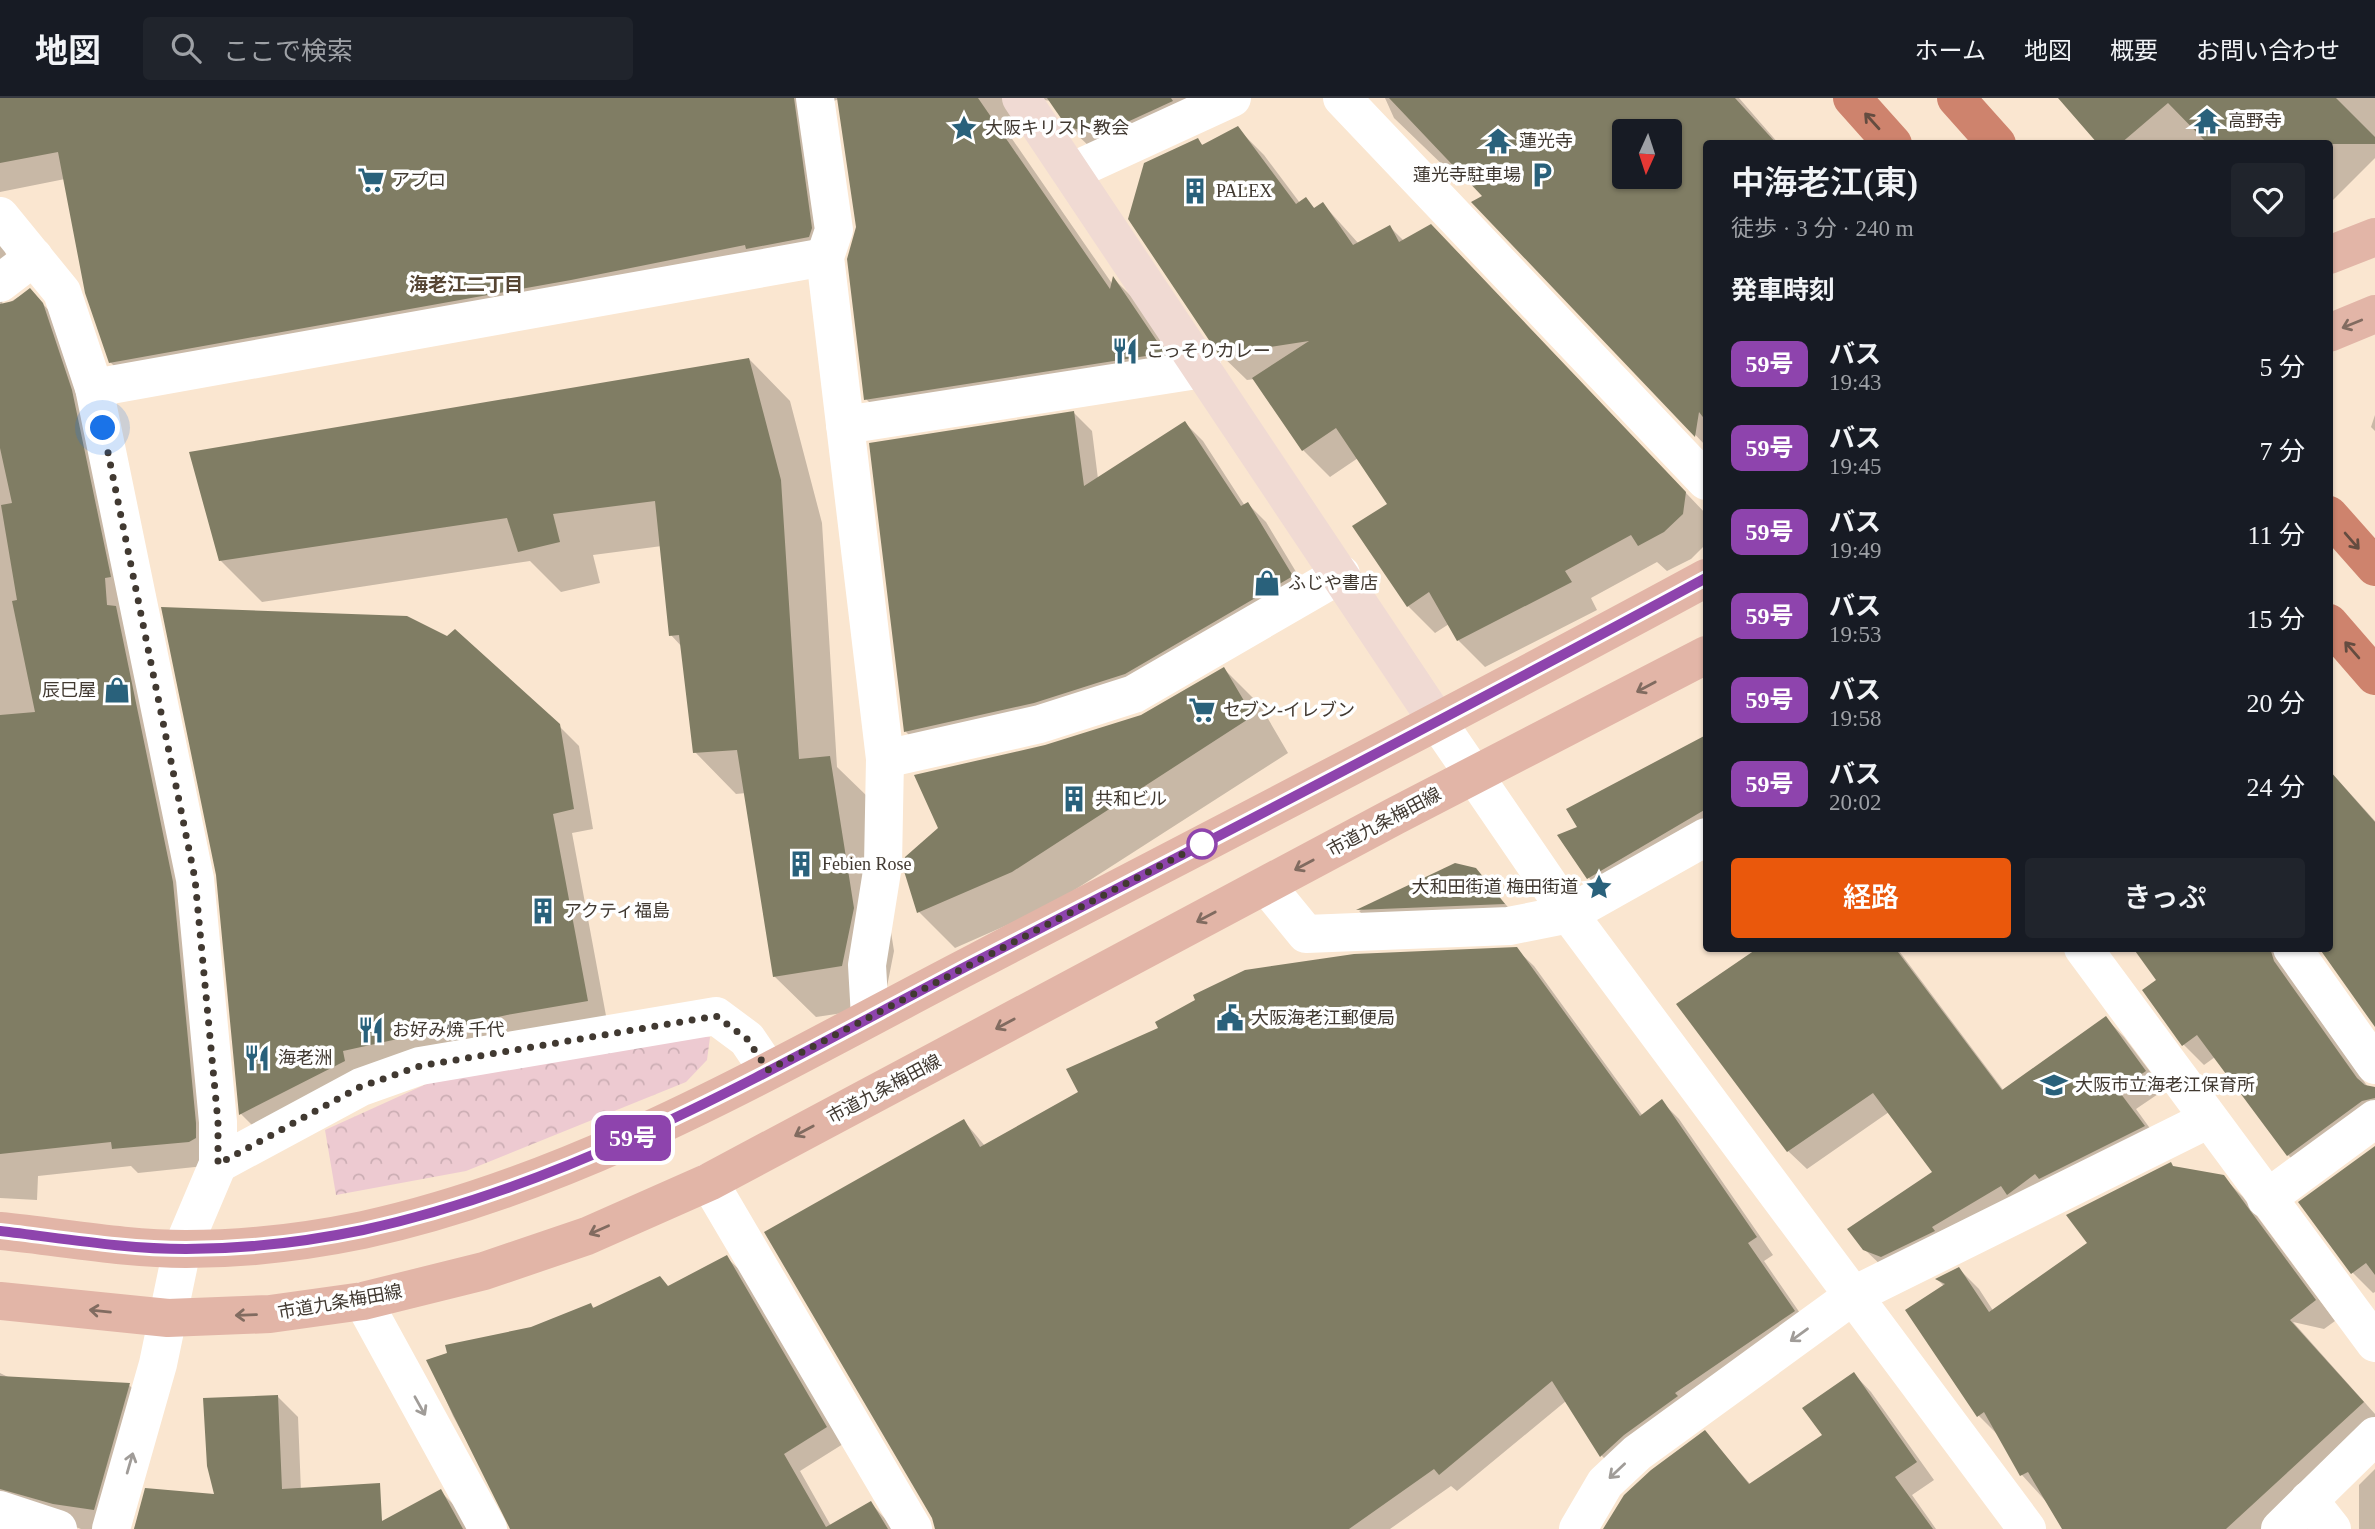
<!DOCTYPE html>
<html lang="ja">
<head>
<meta charset="utf-8">
<style>
  :root { --surface:#171b24; --page:#20242c; --text:#f1f3f6; --muted:#9ea1a6; --line:#363941; --accent:#ea580c }
  body { margin:0; font-family:"Times New Roman","Noto Sans JP",serif; background:var(--page); color:var(--text); height:100vh; display:flex; flex-direction:column; font-size:26px; white-space:nowrap }
  * { box-sizing:border-box; margin:0 }
  p { font-size:23px; color:var(--muted) }
  .icon { flex:none; width:38px; height:38px; fill:none; stroke:currentColor; stroke-width:2; stroke-linecap:round; stroke-linejoin:round }
  .map { position:relative; flex:1; overflow:hidden }
  .details { position:absolute; left:1703px; top:42px; width:630px; height:812px; display:flex; flex-direction:column; background:var(--surface); border-radius:7px; box-shadow:0 2px 5px #0004 }
  .details>* { flex:none }
  .badge { padding:0 14px; border-radius:10px; font-size:24px; line-height:46px }
  .needle { width:46px; rotate:183deg }
  .controls { position:absolute; left:1612px; top:21px; display:grid; gap:14px }
  .controls a { display:grid; place-items:center; width:70px; height:70px; border-radius:7px; background:var(--surface); box-shadow:0 2px 5px #0004; font-size:35px }
  .you { position:absolute; width:35px; height:35px; margin:-18px; border:5px solid #fff; border-radius:50%; background:#1a73e8; box-shadow:0 0 0 10px #1a73e833 }
  .map>.badge { position:absolute; translate:-50% -50%; box-shadow:0 0 0 4px #fff }
  h2 { padding:0 28px; font-size:26px; line-height:63px }
  .round { display:grid; place-items:center; flex:none; width:74px; height:74px; border-radius:7px; background:var(--page) }
  .headline { display:flex; align-items:center; justify-content:space-between; height:119px; padding:0 28px }
  h1 { font-size:33px; font-weight:600; line-height:52px }
  .primary-button { display:flex; gap:14px; margin-top:auto; padding:14px 28px }
  .primary-button a { flex:1; height:80px; border-radius:7px; background:var(--accent); color:#fff; font-size:28px; font-weight:600; line-height:80px; text-align:center }
  .primary-button a+a { background:var(--page); color:var(--text) }
  ul { padding:0; list-style:none }
  li { display:flex; align-items:center; gap:21px; height:84px; padding:0 28px }
  li div { flex:1 }
  li b { display:block; font-size:26px }
  li em { font-style:normal }
  li .badge { min-width:77px; font-weight:700; text-align:center }
  header { display:flex; align-items:center; gap:42px; box-sizing:border-box; height:98px; padding:0 35px; background:var(--surface); border-bottom:2px solid var(--line) }
  header strong { font-size:33px }
  nav { display:flex; gap:38px; margin-inline-start:auto; font-size:24px }
  .search { width:490px; height:63px; background:var(--page); display:flex; align-items:center; gap:18px; box-sizing:border-box; padding:0 24px; border-radius:7px; color:var(--muted); font-size:26px }
  .map>svg:first-child { display:block }
</style>
</head>
<body>
<header>
<strong>地図</strong>
<div class="search"><svg class="icon" aria-label="search" viewBox="0 0 24 24"><circle cx="10" cy="10" r="6"/><path d="M15 15l6 6"/></svg>ここで検索</div>
<nav><a>ホーム</a><a>地図</a><a>概要</a><a>お問い合わせ</a></nav>
</header>
<div class="map">
<svg width="2375" height="1431" viewBox="0 0 2375 1431">
  <defs>
    <pattern id="park-crowns" width="20" height="18" patternUnits="userSpaceOnUse" patternTransform="scale(1.75)"><rect width="20" height="18" fill="#edcad1"/><path d="M2 6a3 3 0 1 1 6 0M12 15a3 3 0 1 1 6 0" fill="none" stroke="#ccaeb4"/></pattern>
  </defs>
  <rect width="100%" height="100%" fill="#fae6d0"/>
  <path fill="url(#park-crowns)" d="M700 937 710 939 707 962 686 984 466 1073 336 1097 325 1032 464 969Z"/>
  <g fill="#0003" fill-rule="evenodd">
    <path d="M0 0H1191L1093 52 1068 28 1051 3 1044 2 1028 39 1008 35 1113 187 1114 181 1137 204 1187 279 890 325 866 301 857 129 839 1 826 6 835 155 135 288 110 264 65 81 0 94Z"/>
    <path d="M1385 0H1739L1779 46H1706V348L1474 105 1484 99 1457 69 1449 73 1394 20ZM1624 33H1670V79H1624Z"/>
    <path d="M2092 0H2375V60L2329 106V46H2100Z"/>
    <path d="M1237 30 1264 57 1300 105 1306 102 1315 111 1323 106 1359 146 1390 129 1404 143 1458 155 1706 416V446L1691 461 1667 473 1657 464 1591 500 1597 512 1485 569 1458 542 1449 526 1435 535 1408 508 1389 406 1358 360 1330 379 1303 352 1255 281 1247 282 1219 255 1197 42 1204 48Z"/>
    <path d="M0 130 6 157 2 209 30 192 66 231 197 810 214 1067 138 1075 131 1068 38 1078 37 1102 0 1100Z"/>
    <path d="M749 261 790 303 822 425 837 669 870 701 894 853 883 909 816 919 774 878 746 695 736 696 695 654 682 549 671 537 662 448 593 457 600 485 561 494 530 463 262 504 220 462Z"/>
    <path d="M1074 315 1092 333 1098 381 1185 325 1203 343 1245 408 1248 406 1266 424 1310 497 1144 594 924 652 906 634Z"/>
    <path d="M2375 317V333L2371 329Z"/>
    <path d="M1224 571 1260 607 1288 655 1048 809 955 850 919 814 906 773 1045 649 1141 618Z"/>
    <path d="M559 628 579 648 593 731 572 735 607 923 261 1036 241 1016 218 776Z"/>
    <path d="M1706 639V742L1607 798 1589 780 1579 730 1569 712Z"/>
    <path d="M2329 672 2375 723V926L2329 850Z"/>
    <path d="M1455 767 1475 771 1520 823 1376 829 1359 813Z"/>
    <path d="M1761 850H1903L1899 853 2004 993 2106 920 2124 939 2164 992 2136 1011 2162 1047 1884 1170 1864 1151 1934 1074 1889 1014 1807 1071 1788 1053Z"/>
    <path d="M2154 850H2304L2294 885 2368 989 2375 990V1029L2308 1077 2288 1057 2215 959 2204 967 2184 947 2144 893 2159 882Z"/>
    <path d="M1516 851 1534 868 1643 1018 1662 1004 1679 1021 1773 1157 1764 1163 1811 1231 1619 1375 1602 1358 1566 1303 1457 1393 1451 1388 1390 1431H936L964 1023 985 1048Z"/>
    <path d="M2375 1050V1194L2373 1195 2353 1175 2301 1105Z"/>
    <path d="M2174 1070 2223 1079 2243 1099 2335 1223 2324 1231 2293 1224 2375 1316V1337L2267 1431H2071L2022 1377 1998 1337 1979 1318 1944 1188 1938 1182 1959 1171 1979 1191 1994 1214 2090 1146Z"/>
    <path d="M726 1159 744 1176 843 1346 800 1373 831 1428 871 1405 894 1431H511L509 1420 453 1318 429 1263 531 1231 591 1207 595 1211 669 1190Z"/>
    <path d="M0 1275 10 1280 129 1287 149 1307 114 1431H81L29 1411 0 1425Z"/>
    <path d="M1854 1276 1871 1294 1934 1382 1912 1397 1936 1431H1606L1705 1335 1751 1387 1825 1338Z"/>
    <path d="M278 1299 298 1319 301 1394 315 1431H134L147 1392 216 1398Z"/>
    <path d="M2375 1371V1431H2359V1387Z"/>
    <path d="M441 1394 458 1411 469 1431H372Z"/>
  </g>
  <g fill="#807d64" fill-rule="evenodd">
    <path d="M0 0H794L812 130 809 139 746 151 745 147 571 182 109 265 85 195 58 54 0 65Z"/>
    <path d="M837 0H978L1110 191 1113 178 1165 255 864 302 847 161 856 129Z"/>
    <path d="M1047 0H1171L1173 3 1101 36 1067 29Z"/>
    <path d="M1389 0H1735L1777 46H1706V323L1699 314 1695 339 1471 104 1482 98ZM1624 33H1670V79H1624Z"/>
    <path d="M2058 0H2336L2375 39V46H2208L2168 5 2120 46H2098Z"/>
    <path d="M1238 28 1296 106 1306 99 1314 110 1323 104 1353 147 1390 127 1399 144 1431 126 1686 394 1683 416 1664 434 1638 448 1631 437 1565 473 1572 484 1457 543 1429 494 1407 509 1352 428 1387 406 1336 330 1302 353 1252 280 1309 243 1219 257 1128 121 1144 65 1198 40 1202 47Z"/>
    <path d="M30 190 43 205 72 292 111 479 105 480 107 507 116 508 173 784 196 1025V1040L189 1044 112 1051 111 1044 0 1056V617L35 614 12 503 17 502 1 407 12 405 0 350V206L13 203Z"/>
    <path d="M749 260 781 382 799 661 830 658 854 810 842 868 773 879 737 652 693 655 679 537 669 538 655 403 553 416 560 444 518 454 507 420 219 463 189 354Z"/>
    <path d="M1074 313 1084 388 1185 323 1241 408 1248 404 1293 478 1125 576 1034 605 904 634 869 345Z"/>
    <path d="M161 509 407 518 447 538 455 531 560 626 574 711 553 716 588 903 507 917 343 953 345 963 239 1017 216 777Z"/>
    <path d="M1224 569 1253 618 1012 774 917 815 904 773 905 759 938 730 914 677 1045 647 1141 617Z"/>
    <path d="M1706 637V711L1587 781 1557 737 1577 729 1566 711Z"/>
    <path d="M2329 672 2375 724V929L2319 850H2329Z"/>
    <path d="M1455 765 1476 770 1505 806 1356 812Z"/>
    <path d="M1517 849 1640 1018 1662 1001 1757 1139 1748 1145 1795 1213 1675 1295 1678 1298 1624 1337 1600 1359 1552 1283 1439 1377 1434 1371 1349 1431H935L932 1420 764 1134 964 1021 980 1049 1078 994 1066 971 1158 930 1155 924 1195 902 1193 897 1245 872 1354 856Z"/>
    <path d="M1758 850H1895L2002 992 2106 918 2146 973 2118 992 2145 1028 2039 1081 2035 1076 2007 1097 2001 1088 1932 1129 1935 1133 1881 1159 1863 1152 1847 1131 1932 1074 1873 995 1787 1054 1676 906Z"/>
    <path d="M2133 850H2270L2274 863 2357 980 2365 987 2375 989V1000L2362 1003 2287 1058 2197 937 2182 948 2142 892 2156 882Z"/>
    <path d="M2375 1048V1177L2366 1165 2351 1176 2298 1104Z"/>
    <path d="M2171 1064 2173 1068 2224 1077 2316 1202 2290 1222 2364 1304 2226 1431H2062L2028 1374 2020 1378 1984 1314 1977 1319 1905 1212 1945 1186 1935 1181 1959 1169 1989 1214 2087 1145 2066 1117Z"/>
    <path d="M727 1157 827 1329 784 1356 826 1429 871 1403 888 1431H510L426 1262 447 1255 445 1247 531 1229 591 1205 593 1210 660 1178 668 1188Z"/>
    <path d="M1854 1274 1917 1364 1895 1379 1933 1431H1603L1624 1397 1651 1372 1705 1332 1749 1386 1822 1337 1802 1310Z"/>
    <path d="M0 1278 130 1285 94 1412 53 1406 0 1391Z"/>
    <path d="M278 1297 282 1391 380 1385 382 1423 441 1391 463 1431H134L145 1390 214 1396 207 1368 203 1300Z"/>
  </g>
  <g fill="none" stroke-linecap="round" stroke-linejoin="round">
    <g stroke="#fff" stroke-width="38">
      <path d="M815 0 834 132 825 159 885 661 883 767 867 867 870 919"/>
      <path d="M1342 0 1706 383"/>
      <path d="M1071 74 1232 0"/>
      <path d="M0 118 62 194 94 290 195 781 218 1024V1066L182 1151 158 1266 111 1431"/>
      <path d="M0 185 34 159"/>
      <path d="M94 290 825 159"/>
      <path d="M845 327 1203 271"/>
      <path d="M1437 623 1569 816 2027 1431"/>
      <path d="M885 661 1040 626 1134 596 1341 476"/>
      <path d="M1266 787 1306 836 1509 828 1569 816 1706 739"/>
      <path d="M2083 850 2375 1245"/>
      <path d="M2292 850 2375 967"/>
      <path d="M218 1066 361 989 420 968 716 918 747 941 768 972"/>
      <path d="M709 1084 913 1431"/>
      <path d="M2266 1101 2375 1021"/>
      <path d="M363 1203 488 1431"/>
      <path d="M2309 1402 2332 1431"/>
      <path d="M0 1412 58 1431"/>
      <path d="M1578 1431 1605 1385 1637 1355 1854 1197 2207 1022"/>
      <path d="M2280 1431 2375 1338"/>
    </g>
    <path stroke="#f0dad3" stroke-width="38" d="M1021 0 1437 623"/>
    <g stroke="#e2b5a7" stroke-width="38">
      <path d="M2329 157 2375 139"/>
      <path d="M2329 235 2375 216"/>
      <path d="M0 1133C61 1139 125 1151 186 1151 245 1151 305 1144 363 1132 583 1084 779 966 978 863 1221 736 1465 611 1706 480"/>
      <path d="M0 1203 168 1220 270 1216 363 1203 484 1173 587 1138 709 1084 1395 718 1706 557"/>
    </g>
    <g stroke="#ce836d" stroke-width="38">
      <path d="M1852 0 1893 46"/>
      <path d="M1956 0 1997 46"/>
      <path d="M2329 417 2375 469"/>
      <path d="M2329 525 2375 578"/>
    </g>
  </g>
  <defs><path id="oneway-shaft" d="M-6 0H5M1.5-3L5.5 0L1.5 3" fill="none" stroke-width="1.6" stroke-linecap="round" stroke-linejoin="round" transform="scale(1.75)"/></defs>
  <g stroke="#644c40">
    <use href="#oneway-shaft" transform="translate(1872 23) rotate(-132)"/>
    <use href="#oneway-shaft" transform="translate(2352 443) rotate(49)"/>
    <use href="#oneway-shaft" transform="translate(2352 552) rotate(-131)"/>
  </g>
  <g stroke="#816b60">
    <use href="#oneway-shaft" transform="translate(2352 226) rotate(158)"/>
    <use href="#oneway-shaft" transform="translate(1646 589) rotate(152)"/>
    <use href="#oneway-shaft" transform="translate(1304 767) rotate(152)"/>
    <use href="#oneway-shaft" transform="translate(1206 819) rotate(152)"/>
    <use href="#oneway-shaft" transform="translate(1005 926) rotate(152)"/>
    <use href="#oneway-shaft" transform="translate(804 1033) rotate(152)"/>
    <use href="#oneway-shaft" transform="translate(599 1132) rotate(156)"/>
    <use href="#oneway-shaft" transform="translate(100 1213) rotate(-174)"/>
    <use href="#oneway-shaft" transform="translate(246 1217) rotate(178)"/>
  </g>
  <g stroke="#a09c98">
    <use href="#oneway-shaft" transform="translate(1799 1237) rotate(144)"/>
    <use href="#oneway-shaft" transform="translate(420 1308) rotate(61)"/>
    <use href="#oneway-shaft" transform="translate(130 1365) rotate(-74)"/>
    <use href="#oneway-shaft" transform="translate(1617 1373) rotate(137)"/>
  </g>
  <g fill="none" stroke-linecap="round" stroke-linejoin="round">
    <g stroke="#fff" stroke-width="16">
      <path id="line" d="M0 1133C61 1140 125 1151 186 1151 245 1151 305 1144 363 1132 580 1085 774 969 969 867 1216 740 1462 612 1706 480"/>
    </g>
    <use href="#line" stroke="#8e44ad" stroke-width="10"/>
    <path stroke="#413931" stroke-width="7" stroke-dasharray="0 12.6" d="M103 330 195 781 218 1024V1066L360 989 420 968 716 918 747 941 768 972 1202 746"/>
  </g>
  <defs>
    <g id="temple-bare" transform="scale(2.1)"><path d="M0-6L5-2H3V0L6.5 2.5H4V6H1.5V3h-3V6H-4V2.5H-6.5L-3 0V-2H-5Z" fill="#29617b" stroke="#fff" stroke-width="2.5" paint-order="stroke"/></g>
    <g id="sight-bare" transform="scale(2.1)"><path d="M0-6L1.8-2.2L6-1.7L2.9 1.2L3.7 5.4L0 3.3L-3.7 5.4L-2.9 1.2L-6-1.7L-1.8-2.2Z" fill="#29617b" stroke="#fff" stroke-width="2.5" paint-order="stroke"/></g>
    <g id="parking-bare" transform="scale(2.1)"><path d="M-3.5-5.5H1a3.5 3.5 0 0 1 0 7H-1V5.5H-3.5ZM-1-3.4V-.6H.8a1.4 1.4 0 0 0 0-2.8Z" fill="#29617b" stroke="#fff" stroke-width="2.5" paint-order="stroke"/></g>
    <g id="supermarket-bare" transform="scale(2.1)"><path d="M-6-5.5h2.5l.6 2H6L4.5 2H-2.5L-4.4-4H-6ZM-1.5 3.2a1.3 1.3 0 1 0 .1 0ZM3 3.2a1.3 1.3 0 1 0 .1 0Z" fill="#29617b" stroke="#fff" stroke-width="2.5" paint-order="stroke"/></g>
    <g id="building-bare" transform="scale(2.1)"><path d="M-4-6H4V6H1V3H-1V6H-4ZM-2.5-4.3h1.7v1.8h-1.7ZM.8-4.3h1.7v1.8H.8ZM-2.5-1h1.7V.8h-1.7ZM.8-1h1.7V.8H.8Z" fill="#29617b" stroke="#fff" stroke-width="2.5" paint-order="stroke"/></g>
    <g id="restaurant-bare" transform="scale(2.1)"><path d="M-5-6h1v4h1v-4h1v4h1v-4h1v5L-1.5 .5V6h-2V.5L-5-1ZM5-6V6H3V1.5H1.5Q1.5-4 5-6Z" fill="#29617b" stroke="#fff" stroke-width="2.5" paint-order="stroke"/></g>
    <g id="shop-bare" transform="scale(2.1)"><path d="M-5-2.5h2.3a2.7 3.5 0 0 1 5.4 0H5L5.5 6h-11ZM-1.5-2.5h3a1.5 2.3 0 0 0-3 0Z" fill="#29617b" stroke="#fff" stroke-width="2.5" paint-order="stroke"/></g>
    <g id="civic-bare" transform="scale(2.1)"><path d="M-.6-6.5H3V-4.5H.6V-3L4-1V1h2V6H-6V1h2V-1L-.6-3ZM-1.2 2.5V6h2.4V2.5Z" fill="#29617b" stroke="#fff" stroke-width="2.5" paint-order="stroke"/></g>
    <g id="school-bare" transform="scale(2.1)"><path d="M0-5L7-2L0 1L-7-2ZM-4 1L0 2.5L4 1V4Q0 6-4 4Z" fill="#29617b" stroke="#fff" stroke-width="2.5" paint-order="stroke"/></g>
  </defs>
  <g fill-rule="evenodd">
    <use href="#temple-bare" x="2207" y="23"/>
    <use href="#sight-bare" x="964" y="30"/>
    <use href="#temple-bare" x="1498" y="43"/>
    <use href="#parking-bare" x="1542" y="77"/>
    <use href="#supermarket-bare" x="371" y="82"/>
    <use href="#building-bare" x="1195" y="93"/>
    <use href="#restaurant-bare" x="1125" y="253"/>
    <use href="#shop-bare" x="1267" y="485"/>
    <use href="#shop-bare" x="117" y="592"/>
    <use href="#supermarket-bare" x="1202" y="612"/>
    <use href="#building-bare" x="1074" y="701"/>
    <use href="#building-bare" x="801" y="766"/>
    <use href="#sight-bare" x="1599" y="789"/>
    <use href="#building-bare" x="543" y="813"/>
    <use href="#civic-bare" x="1230" y="920"/>
    <use href="#restaurant-bare" x="371" y="932"/>
    <use href="#restaurant-bare" x="257" y="960"/>
    <use href="#school-bare" x="2054" y="987"/>
  </g>
  <circle fill="#fff" stroke="#8e44ad" stroke-width="3.5" cx="1202" cy="746" r="14"/>
  <g text-anchor="middle" dominant-baseline="central" stroke-width="7" stroke-linejoin="round" paint-order="stroke">
    <g font-size="18" fill="#413931" stroke="#fff" text-anchor="start">
      <text x="2228" y="23">高野寺</text>
      <text x="985" y="30">大阪キリスト教会</text>
      <text x="1519" y="43">蓮光寺</text>
      <text x="1521" y="77" text-anchor="end">蓮光寺駐車場</text>
      <text x="392" y="82">アプロ</text>
      <text x="1216" y="93">PALEX</text>
      <text x="1146" y="253">こっそりカレー</text>
      <text x="1288" y="485">ふじや書店</text>
      <text x="96" y="592" text-anchor="end">辰巳屋</text>
      <text x="1223" y="612">セブン-イレブン</text>
      <text x="1095" y="701">共和ビル</text>
      <text x="822" y="766">Febien Rose</text>
      <text x="1578" y="789" text-anchor="end">大和田街道 梅田街道</text>
      <text x="564" y="813">アクティ福島</text>
      <text x="1251" y="920">大阪海老江郵便局</text>
      <text x="392" y="932">お好み焼 千代</text>
      <text x="278" y="960">海老洲</text>
      <text x="2075" y="987">大阪市立海老江保育所</text>
    </g>
    <g font-size="18" fill="#413931" stroke="#fff">
      <text transform="translate(1384 724) rotate(-28)">市道九条梅田線</text>
      <text transform="translate(884 991) rotate(-28)">市道九条梅田線</text>
      <text transform="translate(340 1204) rotate(-10)">市道九条梅田線</text>
    </g>
    <g font-size="19" font-weight="bold" fill="#564533" stroke="#fff">
      <text x="466" y="186">海老江二丁目</text>
    </g>
  </g>
</svg>
<div class="controls">
<a><svg class="needle" viewBox="-14 -14 28 28"><path d="M0-13l5 13h-10z" fill="#e53935"/><path d="M0 13l5-13h-10z" fill="#9ea1a6"/></svg></a>
</div>
<div class="you" style="left:103px;top:330px"></div>
<b class="badge" style="left:633px;top:1040px;background:#8e44ad;color:#fff">59号</b>
<section class="details">
<div class="headline"><div><h1>中海老江(東)</h1><p>徒歩 · 3 分 · 240 m</p></div><a class="round"><svg class="icon" aria-label="heart" viewBox="0 0 24 24"><path d="M12 20l-8-8c-3-5 5-10 8-4 3-6 11-1 8 4z"/></svg></a></div>
<h2>発車時刻</h2>
<ul>
<li><span class="badge" style="background:#8e44ad;color:#fff">59号</span><div><b>バス</b><p>19:43</p></div><em>5 分</em></li>
<li><span class="badge" style="background:#8e44ad;color:#fff">59号</span><div><b>バス</b><p>19:45</p></div><em>7 分</em></li>
<li><span class="badge" style="background:#8e44ad;color:#fff">59号</span><div><b>バス</b><p>19:49</p></div><em>11 分</em></li>
<li><span class="badge" style="background:#8e44ad;color:#fff">59号</span><div><b>バス</b><p>19:53</p></div><em>15 分</em></li>
<li><span class="badge" style="background:#8e44ad;color:#fff">59号</span><div><b>バス</b><p>19:58</p></div><em>20 分</em></li>
<li><span class="badge" style="background:#8e44ad;color:#fff">59号</span><div><b>バス</b><p>20:02</p></div><em>24 分</em></li>
</ul>
<div class="primary-button"><a>経路</a><a>きっぷ</a></div>
</section>
</div>
</body>
</html>
